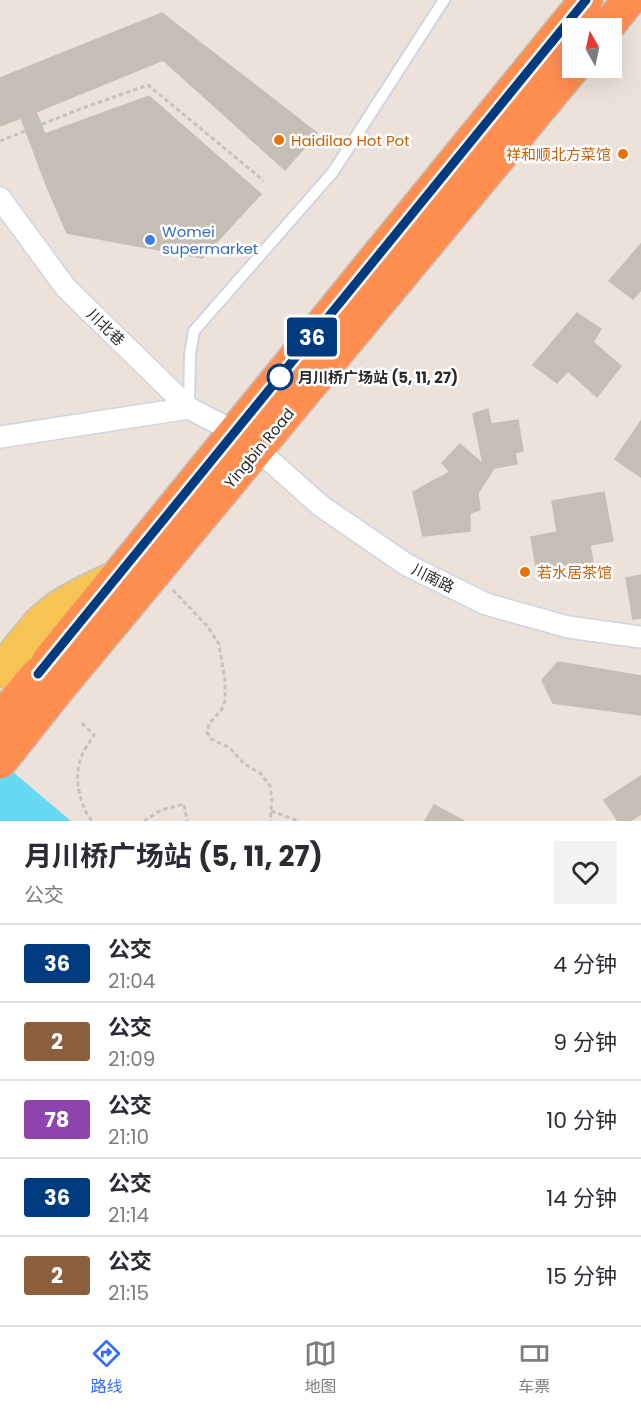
<!DOCTYPE html>
<html lang="zh">
<head>
<meta charset="utf-8">
<style>
  :root { --surface:#fff; --page:#f2f2f3; --text:#2b2b33; --muted:#7c7c81; --line:#e1e1e2; --accent:#336aff }
  body { margin:0; font-family:Poppins,"Noto Sans SC",sans-serif; background:var(--page); color:var(--text); height:100vh; display:flex; flex-direction:column; font-size:22px; white-space:nowrap }
  * { box-sizing:border-box; margin:0 }
  p { font-size:20px; color:var(--muted) }
  .icon { flex:none; width:33px; height:33px; fill:none; stroke:currentColor; stroke-width:2; stroke-linecap:round; stroke-linejoin:round }
  .map { position:relative; height:821px; overflow:hidden }
  .side { display:flex; flex-direction:column; background:var(--surface); flex:1 }
  .side>* { flex:none }
  .badge { padding:0 12px; border-radius:4px; font-size:21px; line-height:39px }
  .needle { width:39px; rotate:351deg }
  .buttons { position:absolute; left:562px; top:18px; display:grid; gap:12px }
  .buttons a { display:grid; place-items:center; width:60px; height:60px; border-radius:0px; background:var(--surface); box-shadow:0 6px 24px #0002; font-size:30px }
  .map>.badge { position:absolute; translate:-50% -50%; box-shadow:0 0 0 3px #fff }
  .round { display:grid; place-items:center; flex:none; width:63px; height:63px; border-radius:0px; background:var(--page) }
  .overview { display:flex; align-items:center; justify-content:space-between; height:102px; padding:0 24px }
  h1 { font-size:28px; font-weight:700; line-height:45px }
  ul { padding:0; list-style:none }
  li { display:flex; align-items:center; gap:18px; height:78px; padding:0 24px; border-top:2px solid var(--line) }
  li div { flex:1 }
  li b { display:block; font-size:22px }
  li em { font-style:normal }
  li .badge { min-width:66px; font-weight:700; text-align:center }
  .tabs { display:flex; justify-content:space-around; align-items:center; height:84px; border-top:2px solid var(--line); background:var(--surface); font-size:16px; color:var(--muted) }
  .tabs a { display:grid; justify-items:center; gap:3px }
  .tabs .on { color:var(--accent) }
  .map>svg:first-child { display:block }
</style>
</head>
<body>
<div class="map">
<svg width="641" height="821" viewBox="0 0 641 821">
  <rect width="100%" height="100%" fill="#ece2da"/>
  <path fill="#68d9f3" d="M0 761 71 821H0Z"/>
  <g fill="#c4beb5" stroke="#c7beb3" stroke-width="1.5">
    <path d="M162 13 317 133 285 170 163 60 36 112 45 134 149 96 261 194 202 258 67 233 47 187 21 118 0 126V78Z"/>
    <path d="M641 244V290L633 299 609 281Z"/>
    <path d="M577 313 601 329 593 342 621 366 597 397 568 371 557 383 533 365Z"/>
    <path d="M488 409 491 424 518 420 523 451 515 453 517 464 494 468 478 493 480 510 470 513V531L423 536 413 492 450 472 442 463 460 444 483 464 473 414Z"/>
    <path d="M641 421V477L615 459Z"/>
    <path d="M604 492 613 541 590 545 594 568 538 578 531 537 557 532 552 501Z"/>
    <path d="M641 575V618L633 619 626 578Z"/>
    <path d="M558 662 641 676V715L553 703 542 680Z"/>
    <path d="M641 776V814L630 821H618L604 800Z"/>
    <path d="M434 805 464 821H425Z"/>
  </g>
  <g fill="none" stroke-linecap="round" stroke-linejoin="round">
    <g stroke="#cfd4e3" stroke-width="14">
      <path id="lane" d="M189 406 190 354 194 331 333 172 444 0"/>
    </g>
    <g stroke="#cfd4e3" stroke-width="24">
      <g id="street">
        <path d="M0 198 66 288 189 408 235 432"/>
        <path d="M0 437 189 408"/>
        <path d="M257 449 321 506 407 565 486 604 568 627 641 637"/>
      </g>
    </g>
    <g stroke="#c3c3c3" stroke-width="36">
      <path id="primary" d="M18 649C25 641 32 632 39 624 60 602 90 590 117 577"/>
    </g>
    <g stroke="#c3c3c3" stroke-width="36">
      <g id="highway">
        <path d="M606 28 629 0"/>
        <path d="M38 674 586 0"/>
        <path d="M58 689 573 68"/>
      </g>
    </g>
    <g stroke="#c3c3c3" stroke-width="3" stroke-dasharray="4.5 3" stroke-linecap="butt">
      <path d="M0 141 83 108 148 85 264 181"/>
      <path d="M173 590 208 627 219 644 225 681V701L222 709 209 724 207 732 211 739 230 748 243 763 260 773 270 786 272 799 270 821"/>
      <path d="M82 723 94 735C89 743 82 752 80 761 74 780 80 806 92 821"/>
      <path d="M271 811 299 821"/>
      <path d="M144 821 161 810 184 804 187 821"/>
    </g>
    <use href="#lane" stroke="#fff" stroke-width="10"/>
    <use href="#street" stroke="#fff" stroke-width="21"/>
    <use href="#primary" stroke="#f6c355" stroke-width="33"/>
    <use href="#highway" stroke="#ff8e51" stroke-width="33"/>
    <g stroke="#c3c3c3" stroke-width="36" stroke-linecap="butt">
      <path id="primary-bridge" d="M0 672 18 649"/>
    </g>
    <g stroke="#c3c3c3" stroke-width="36" stroke-linecap="butt">
      <g id="highway-bridge">
        <path d="M0 719 38 674"/>
        <path d="M0 762 58 689"/>
      </g>
    </g>
    <use href="#primary-bridge" stroke="#f6c355" stroke-width="33"/>
    <use href="#highway-bridge" stroke="#ff8e51" stroke-width="33"/>
  </g>
  <g fill="none" stroke-linecap="round" stroke-linejoin="round">
    <g stroke="#fff" stroke-width="14">
      <path id="line" d="M38 674 586 0"/>
    </g>
    <use href="#line" stroke="#003b80" stroke-width="9"/>
  </g>
  <g fill="#e8710a" stroke="#fff" stroke-width="2">
    <circle cx="279" cy="140" r="6"/>
    <circle cx="623" cy="154" r="6"/>
    <circle cx="525" cy="572" r="6"/>
  </g>
  <circle fill="#3f7fe0" stroke="#fff" stroke-width="2" cx="150" cy="240" r="6"/>
  <circle fill="#fff" stroke="#003b80" stroke-width="3" cx="280" cy="377" r="12"/>
  <g text-anchor="middle" dominant-baseline="central" stroke-width="5" stroke-linejoin="round" paint-order="stroke">
    <g font-size="15" fill="#c56008" stroke="#fff" text-anchor="start">
      <text x="291" y="140">Haidilao Hot Pot</text>
      <text x="611" y="154" text-anchor="end">祥和顺北方菜馆</text>
      <text x="537" y="572">若水居茶馆</text>
    </g>
    <g font-size="15" fill="#366cbe" stroke="#fff" text-anchor="start">
      <text x="162" y="231">Womei<tspan x="162" dy="17">supermarket</tspan></text>
    </g>
    <g font-size="15" fill="#292929" stroke="#fff">
      <text transform="translate(106 327) rotate(44)">川北巷</text>
      <text transform="translate(259 448) rotate(-50)">Yingbin Road</text>
      <text transform="translate(433 578) rotate(27)">川南路</text>
    </g>
    <g font-size="15" font-weight="bold" fill="#292929" stroke="#fff" text-anchor="start">
      <text x="298" y="377">月川桥广场站 (5, 11, 27)</text>
    </g>
  </g>
</svg>
<div class="buttons">
<a><svg class="needle" viewBox="-14 -14 28 28"><path d="M0-13l5 13h-10z" fill="#e53935"/><path d="M0 13l5-13h-10z" fill="#7c7c81"/></svg></a>
</div>
<b class="badge" style="left:312px;top:337px;background:#003b80;color:#fff">36</b>
</div>
<section class="side">
<div class="overview"><div><h1>月川桥广场站 (5, 11, 27)</h1><p>公交</p></div><a class="round"><svg class="icon" aria-label="heart" viewBox="0 0 24 24"><path d="M12 20l-8-8c-3-5 5-10 8-4 3-6 11-1 8 4z"/></svg></a></div>
<ul>
<li><span class="badge" style="background:#003b80;color:#fff">36</span><div><b>公交</b><p>21:04</p></div><em>4 分钟</em></li>
<li><span class="badge" style="background:#8b5e3c;color:#fff">2</span><div><b>公交</b><p>21:09</p></div><em>9 分钟</em></li>
<li><span class="badge" style="background:#8e44ad;color:#fff">78</span><div><b>公交</b><p>21:10</p></div><em>10 分钟</em></li>
<li><span class="badge" style="background:#003b80;color:#fff">36</span><div><b>公交</b><p>21:14</p></div><em>14 分钟</em></li>
<li><span class="badge" style="background:#8b5e3c;color:#fff">2</span><div><b>公交</b><p>21:15</p></div><em>15 分钟</em></li>
</ul>
</section>
<nav class="tabs">
<a class="on"><svg class="icon" aria-label="directions" viewBox="0 0 24 24"><path d="M12 3l9 9-9 9-9-9zM9 14v-3h6M13 9l2 2-2 2"/></svg>路线</a>
<a><svg class="icon" aria-label="map" viewBox="0 0 24 24"><path d="M3 6l6-2 6 2 6-2v14l-6 2-6-2-6 2zM9 4v14M15 6v14"/></svg>地图</a>
<a><svg class="icon" aria-label="tickets" viewBox="0 0 24 24"><path d="M3 7h18v10H3zM15 7v10"/></svg>车票</a>
</nav>
</body>
</html>
